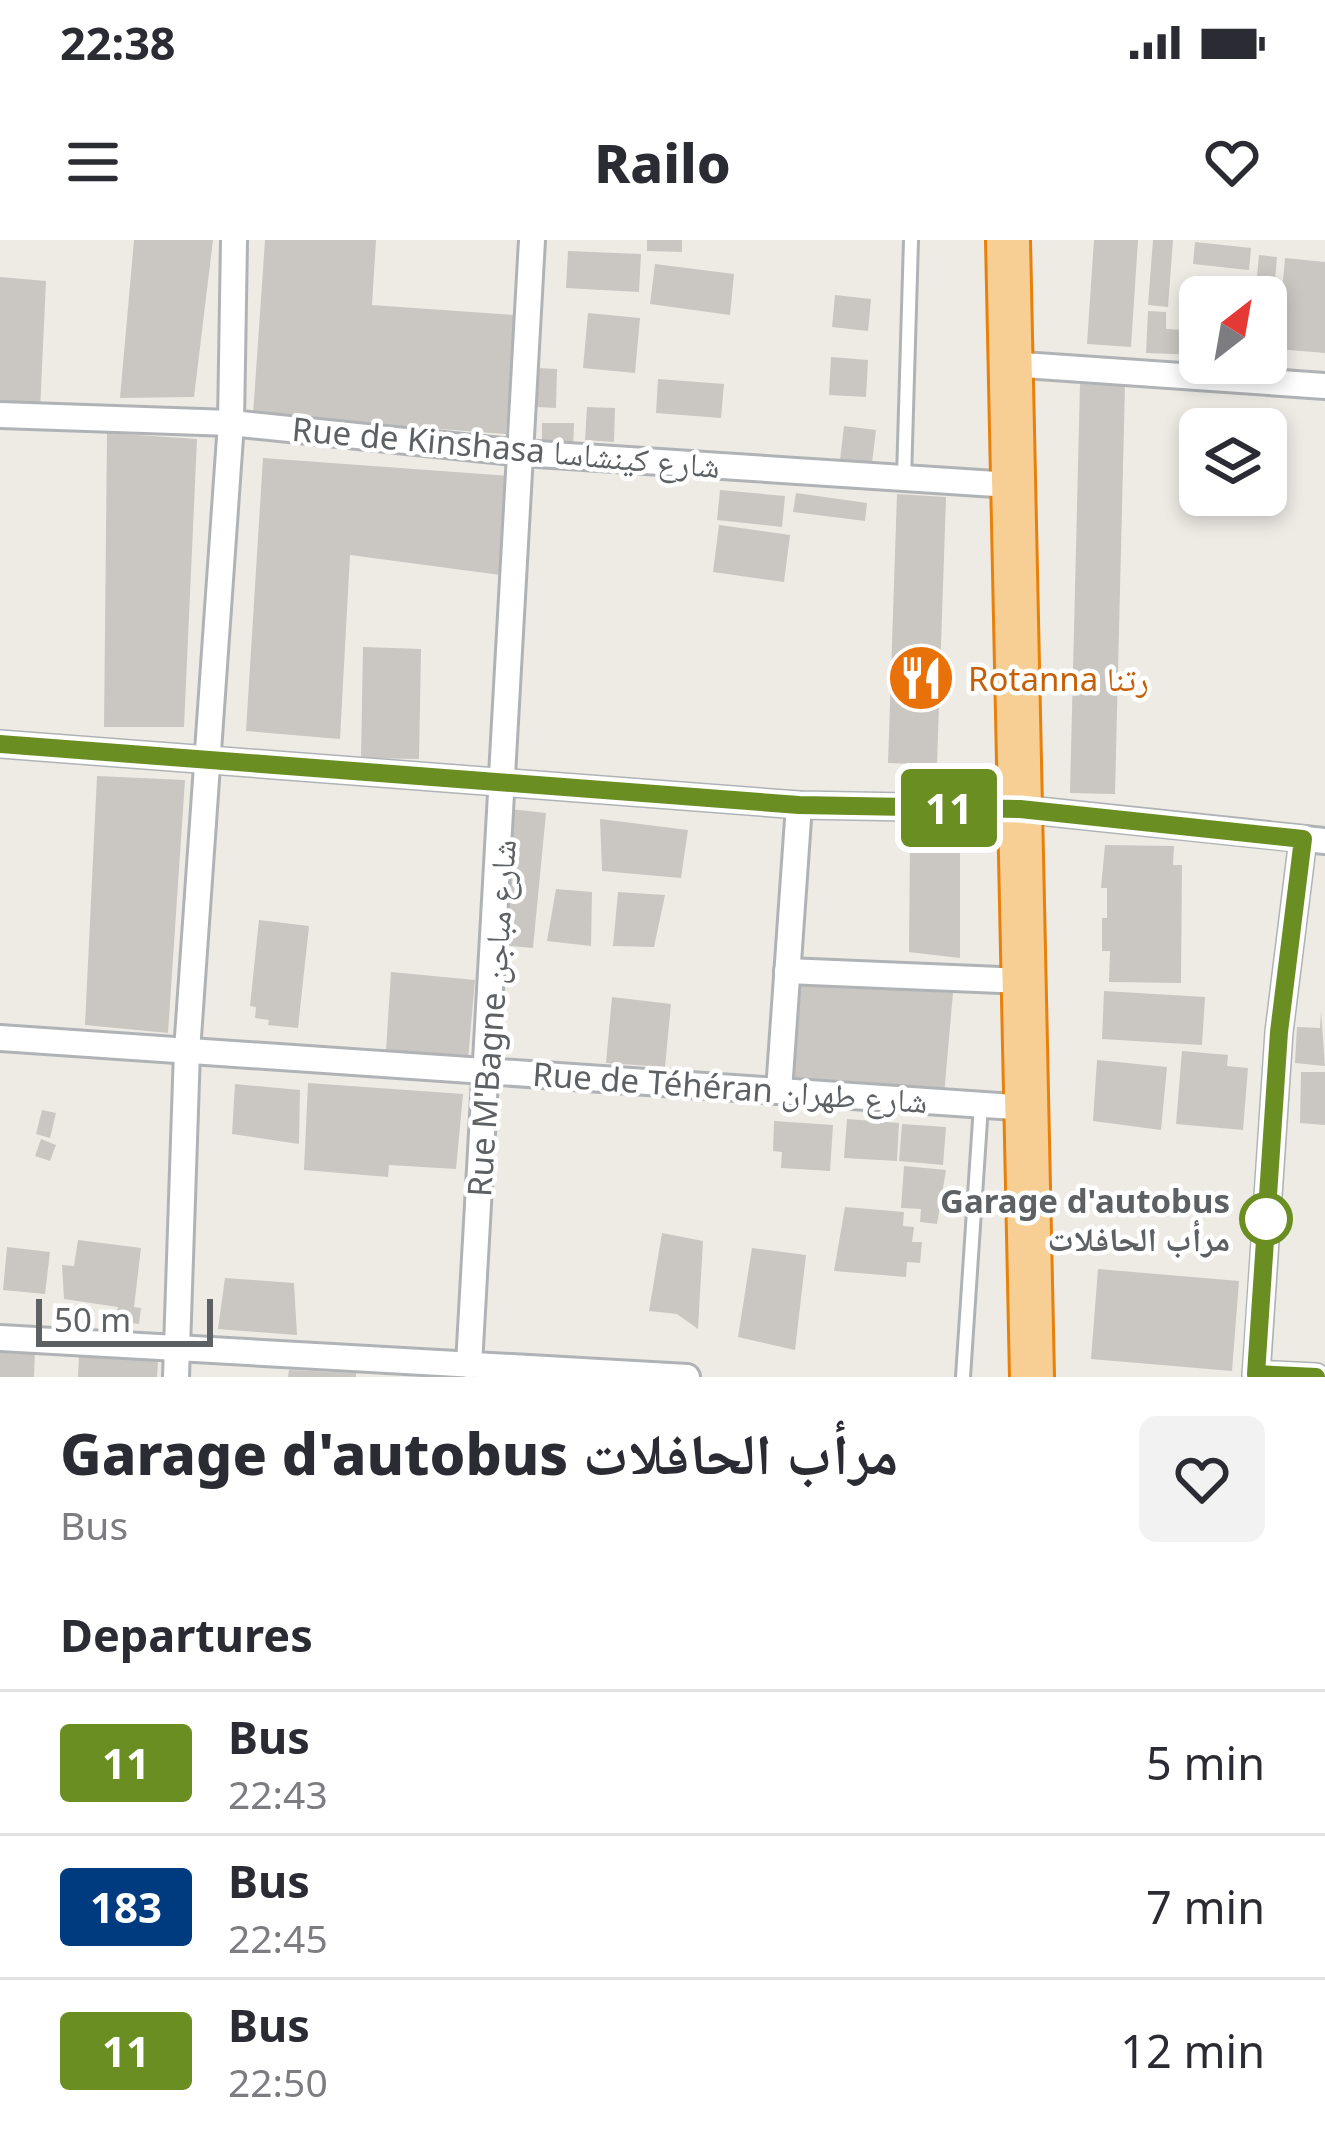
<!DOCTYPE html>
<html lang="en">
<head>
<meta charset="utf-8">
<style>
  :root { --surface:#fff; --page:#f2f2f3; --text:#2b2b33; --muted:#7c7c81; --line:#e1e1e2 }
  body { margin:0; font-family:"Noto Sans","Noto Naskh Arabic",sans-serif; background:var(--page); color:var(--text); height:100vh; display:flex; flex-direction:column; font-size:45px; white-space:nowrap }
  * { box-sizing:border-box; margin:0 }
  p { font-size:39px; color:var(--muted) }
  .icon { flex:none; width:66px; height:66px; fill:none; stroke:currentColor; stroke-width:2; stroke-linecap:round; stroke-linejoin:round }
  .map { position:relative; height:1137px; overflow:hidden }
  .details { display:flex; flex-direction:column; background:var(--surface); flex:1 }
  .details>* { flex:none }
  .badge { padding:0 24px; border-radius:9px; font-size:42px; line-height:78px }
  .needle { width:78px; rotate:31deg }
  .tools { position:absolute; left:1179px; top:36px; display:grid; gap:24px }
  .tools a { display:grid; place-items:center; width:108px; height:108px; border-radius:18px; background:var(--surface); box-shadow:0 6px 18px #0003; font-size:60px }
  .scale { position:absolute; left:36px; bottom:30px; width:177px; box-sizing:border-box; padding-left:12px; border:6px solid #5d6164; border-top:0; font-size:33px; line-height:42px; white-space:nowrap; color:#5d6164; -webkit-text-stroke:9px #fff; paint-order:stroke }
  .map>.badge { position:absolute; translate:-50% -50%; box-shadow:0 0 0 6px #fff }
  h2 { padding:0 60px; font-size:45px; line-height:108px }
  .round { display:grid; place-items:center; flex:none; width:126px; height:126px; border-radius:18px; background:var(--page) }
  .head { display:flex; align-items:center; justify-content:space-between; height:204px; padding:0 60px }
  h1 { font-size:57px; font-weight:800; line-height:90px }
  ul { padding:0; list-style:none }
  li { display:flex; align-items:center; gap:36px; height:144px; padding:0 60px; border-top:3px solid var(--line) }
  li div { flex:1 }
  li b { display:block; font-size:45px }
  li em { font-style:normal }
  li .badge { min-width:132px; font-weight:700; text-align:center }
  .status { display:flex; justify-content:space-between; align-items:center; height:84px; padding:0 60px; background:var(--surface); direction:ltr }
  .status svg { height:33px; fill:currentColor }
  header { display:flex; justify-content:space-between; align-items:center; height:156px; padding:0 60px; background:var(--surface); font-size:54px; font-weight:800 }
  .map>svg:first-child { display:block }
</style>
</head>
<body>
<div class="status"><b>22:38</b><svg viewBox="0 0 49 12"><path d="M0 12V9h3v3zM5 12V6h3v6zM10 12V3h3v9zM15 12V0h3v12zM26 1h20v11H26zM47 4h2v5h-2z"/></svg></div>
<header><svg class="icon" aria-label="menu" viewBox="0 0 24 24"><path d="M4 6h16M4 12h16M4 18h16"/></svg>Railo<svg class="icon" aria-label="heart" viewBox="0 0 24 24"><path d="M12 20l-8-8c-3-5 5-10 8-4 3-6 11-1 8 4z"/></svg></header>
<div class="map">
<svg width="1325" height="1137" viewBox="0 0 1325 1137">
  <rect width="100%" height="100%" fill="#eeebe5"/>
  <g fill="#cac6c2">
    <path d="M134 0H213L194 157 120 158Z"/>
    <path d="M265 0H376L372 65 515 75 506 194 253 175Z"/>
    <path d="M647 0H682V12L647 11Z"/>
    <path d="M1094 0H1138L1131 107 1087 104Z"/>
    <path d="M1153 0H1173L1168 67 1148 65Z"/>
    <path d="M1195 2 1251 8 1249 30 1193 24Z"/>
    <path d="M568 11 641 14 639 52 566 48Z"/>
    <path d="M1259 15 1277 17 1269 109 1266 57H1255Z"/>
    <path d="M1285 18 1325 22V113L1277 109Z"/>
    <path d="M655 24 734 34 730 75 650 64Z"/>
    <path d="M0 37 46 41 40 171 0 168Z"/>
    <path d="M835 55 871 59 868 91 832 87Z"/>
    <path d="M1148 71 1166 72V89L1200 91V115L1146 113Z"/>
    <path d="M588 73 640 78 635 133 583 128Z"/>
    <path d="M831 117 868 120 866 157 829 155Z"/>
    <path d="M538 128 557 129 556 168 537 167Z"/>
    <path d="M658 139 724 144 721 178 656 173Z"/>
    <path d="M1080 144 1125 145 1115 554 1070 553Z"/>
    <path d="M587 167 615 168 614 202 585 200Z"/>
    <path d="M542 183H574L573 210 542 209Z"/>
    <path d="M844 186 876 190 872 223 840 220Z"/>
    <path d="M107 193 197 199 184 487H104Z"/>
    <path d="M263 218 511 236 508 336 350 315 340 499 246 491Z"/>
    <path d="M720 250 785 256 782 287 717 280Z"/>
    <path d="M796 253 867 263 865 281 793 272Z"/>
    <path d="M897 254 946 257 937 525 888 523Z"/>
    <path d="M719 285 790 295 784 342 713 332Z"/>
    <path d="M363 407 421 409 419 519 361 518Z"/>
    <path d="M97 536 185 540 168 793 85 785Z"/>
    <path d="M510 569 546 573 533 708 500 705Z"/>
    <path d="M600 579 688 590 681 638 602 631Z"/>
    <path d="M910 602 960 607V718L909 712Z"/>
    <path d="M1105 605 1174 606 1173 625H1182L1181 743 1109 742 1110 711H1102V678H1107V648H1101Z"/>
    <path d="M556 649 592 652 591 706 547 701Z"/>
    <path d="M618 652 665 655 654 707 613 706Z"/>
    <path d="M259 680 309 686 298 788 268 785 269 780 255 778 256 767 250 766Z"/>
    <path d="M391 732 475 740 468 819 386 811Z"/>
    <path d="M799 738 953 753 944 855 789 840Z"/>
    <path d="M1104 751 1205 757 1202 805 1102 799Z"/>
    <path d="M612 757 671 764 665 827 606 823Z"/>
    <path d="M1321 772 1325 826 1295 823 1297 787 1320 788Z"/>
    <path d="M1182 811 1228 815 1227 826 1248 828 1243 890 1176 884Z"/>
    <path d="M1097 820 1167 827 1161 890 1093 881Z"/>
    <path d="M1301 832H1325V885L1300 883Z"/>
    <path d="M308 843 463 854 456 929 389 925 388 937 304 930Z"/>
    <path d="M235 844 300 850 299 904 232 894Z"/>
    <path d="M42 870 56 873 50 898 36 894Z"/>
    <path d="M847 879 899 883 897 921 844 918Z"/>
    <path d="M774 881 833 885 830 931 781 928 782 912 773 911Z"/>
    <path d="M902 884 946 887 943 925 899 921Z"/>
    <path d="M41 899 56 905 50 921 35 916Z"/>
    <path d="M904 926 946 930 937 984 920 982 921 969 901 968Z"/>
    <path d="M845 967 904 972 903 986 914 987 912 1002H922L920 1023 907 1022 906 1037 834 1031Z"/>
    <path d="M662 993 703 1001 698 1089 677 1074 649 1071Z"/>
    <path d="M78 1000 141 1008 134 1067 141 1068 139 1084 116 1081 118 1067 64 1059 62 1025 74 1026Z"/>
    <path d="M7 1007 50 1012 45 1054 3 1050Z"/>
    <path d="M752 1008 806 1015 795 1110 738 1097Z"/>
    <path d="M1098 1029 1239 1041 1232 1131 1091 1119Z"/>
    <path d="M225 1038 294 1043 297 1095 218 1089Z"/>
    <path d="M0 1107 35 1110 34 1137H0Z"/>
    <path d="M79 1116 158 1121 157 1137H78Z"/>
    <path d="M289 1130 356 1133V1137H288Z"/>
  </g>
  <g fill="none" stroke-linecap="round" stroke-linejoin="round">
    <g stroke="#b0b3b6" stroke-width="18">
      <g id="lane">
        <path d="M904 238 911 0"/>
        <path d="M963 1137 981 865"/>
      </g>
    </g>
    <g stroke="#b0b3b6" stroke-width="30">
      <g id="street">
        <path d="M1010 124 1325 146"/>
        <path d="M0 175 231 183 522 213 1011 245"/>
        <path d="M0 504 799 565 1020 569 1325 601"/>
        <path d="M787 731 1025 741"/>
        <path d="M0 798 1028 868"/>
        <path d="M779 851 799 565"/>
        <path d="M0 1098 687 1137"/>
        <path d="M469 1125 532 0"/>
        <path d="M1256 1134 1316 1137"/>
        <path d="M176 1137 187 811 231 183 234 0"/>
        <path d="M1256 1137 1279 792 1303 599"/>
      </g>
    </g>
    <g stroke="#e7810c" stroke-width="48">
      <path id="highway" d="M1008 0 1032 1137"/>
    </g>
    <use href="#lane" stroke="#fff" stroke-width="12"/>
    <use href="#street" stroke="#fff" stroke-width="24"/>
    <use href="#highway" stroke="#f7ce93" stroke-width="42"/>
  </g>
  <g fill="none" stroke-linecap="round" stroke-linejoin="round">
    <g stroke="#fff" stroke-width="27">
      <path id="line" d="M0 504 799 565 1020 569 1303 599 1279 792 1256 1134 1316 1137"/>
    </g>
    <use href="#line" stroke="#6b8e23" stroke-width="18"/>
  </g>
  <defs>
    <g id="restaurant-disc" transform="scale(3.45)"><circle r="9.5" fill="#e8710a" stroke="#fff"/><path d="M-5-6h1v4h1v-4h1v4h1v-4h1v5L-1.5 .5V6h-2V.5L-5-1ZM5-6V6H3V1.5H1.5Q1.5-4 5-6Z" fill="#fff"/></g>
  </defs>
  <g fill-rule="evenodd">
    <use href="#restaurant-disc" x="921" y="438"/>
  </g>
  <circle fill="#fff" stroke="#6b8e23" stroke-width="6" cx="1266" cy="979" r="24"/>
  <g text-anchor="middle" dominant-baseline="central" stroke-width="9" stroke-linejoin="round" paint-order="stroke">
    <g font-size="33" fill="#5d6164" stroke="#fff">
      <text transform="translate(506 207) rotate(5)">Rue de Kinshasa شارع كينشاسا</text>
      <text transform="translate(491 778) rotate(-86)">Rue M'Bagne شارع مباجن</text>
      <text transform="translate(730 847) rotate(4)">Rue de Téhéran شارع طهران</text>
    </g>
    <g font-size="33" fill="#c56008" stroke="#fff" text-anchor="start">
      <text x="968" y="438">Rotanna رتنا</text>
    </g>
    <g font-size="33" font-weight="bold" fill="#5d6164" stroke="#fff" text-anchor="end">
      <text x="1230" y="960">Garage d'autobus<tspan x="1230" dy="38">مرأب الحافلات</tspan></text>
    </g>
  </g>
</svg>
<div class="tools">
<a><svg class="needle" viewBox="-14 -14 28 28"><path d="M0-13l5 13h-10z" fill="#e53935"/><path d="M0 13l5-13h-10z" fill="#7c7c81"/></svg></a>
<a><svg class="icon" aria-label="layers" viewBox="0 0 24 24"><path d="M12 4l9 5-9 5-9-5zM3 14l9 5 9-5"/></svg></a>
</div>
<div class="scale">50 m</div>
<b class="badge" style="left:949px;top:568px;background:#6b8e23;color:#fff">11</b>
</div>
<section class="details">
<div class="head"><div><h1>Garage d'autobus مرأب الحافلات</h1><p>Bus</p></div><a class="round"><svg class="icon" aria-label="heart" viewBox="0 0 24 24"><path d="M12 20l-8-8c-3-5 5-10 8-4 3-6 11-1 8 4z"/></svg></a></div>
<h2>Departures</h2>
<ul>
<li><span class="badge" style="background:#6b8e23;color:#fff">11</span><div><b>Bus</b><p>22:43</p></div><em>5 min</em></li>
<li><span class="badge" style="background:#003b80;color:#fff">183</span><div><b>Bus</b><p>22:45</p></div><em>7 min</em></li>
<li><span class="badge" style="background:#6b8e23;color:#fff">11</span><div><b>Bus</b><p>22:50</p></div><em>12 min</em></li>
</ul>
</section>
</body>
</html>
